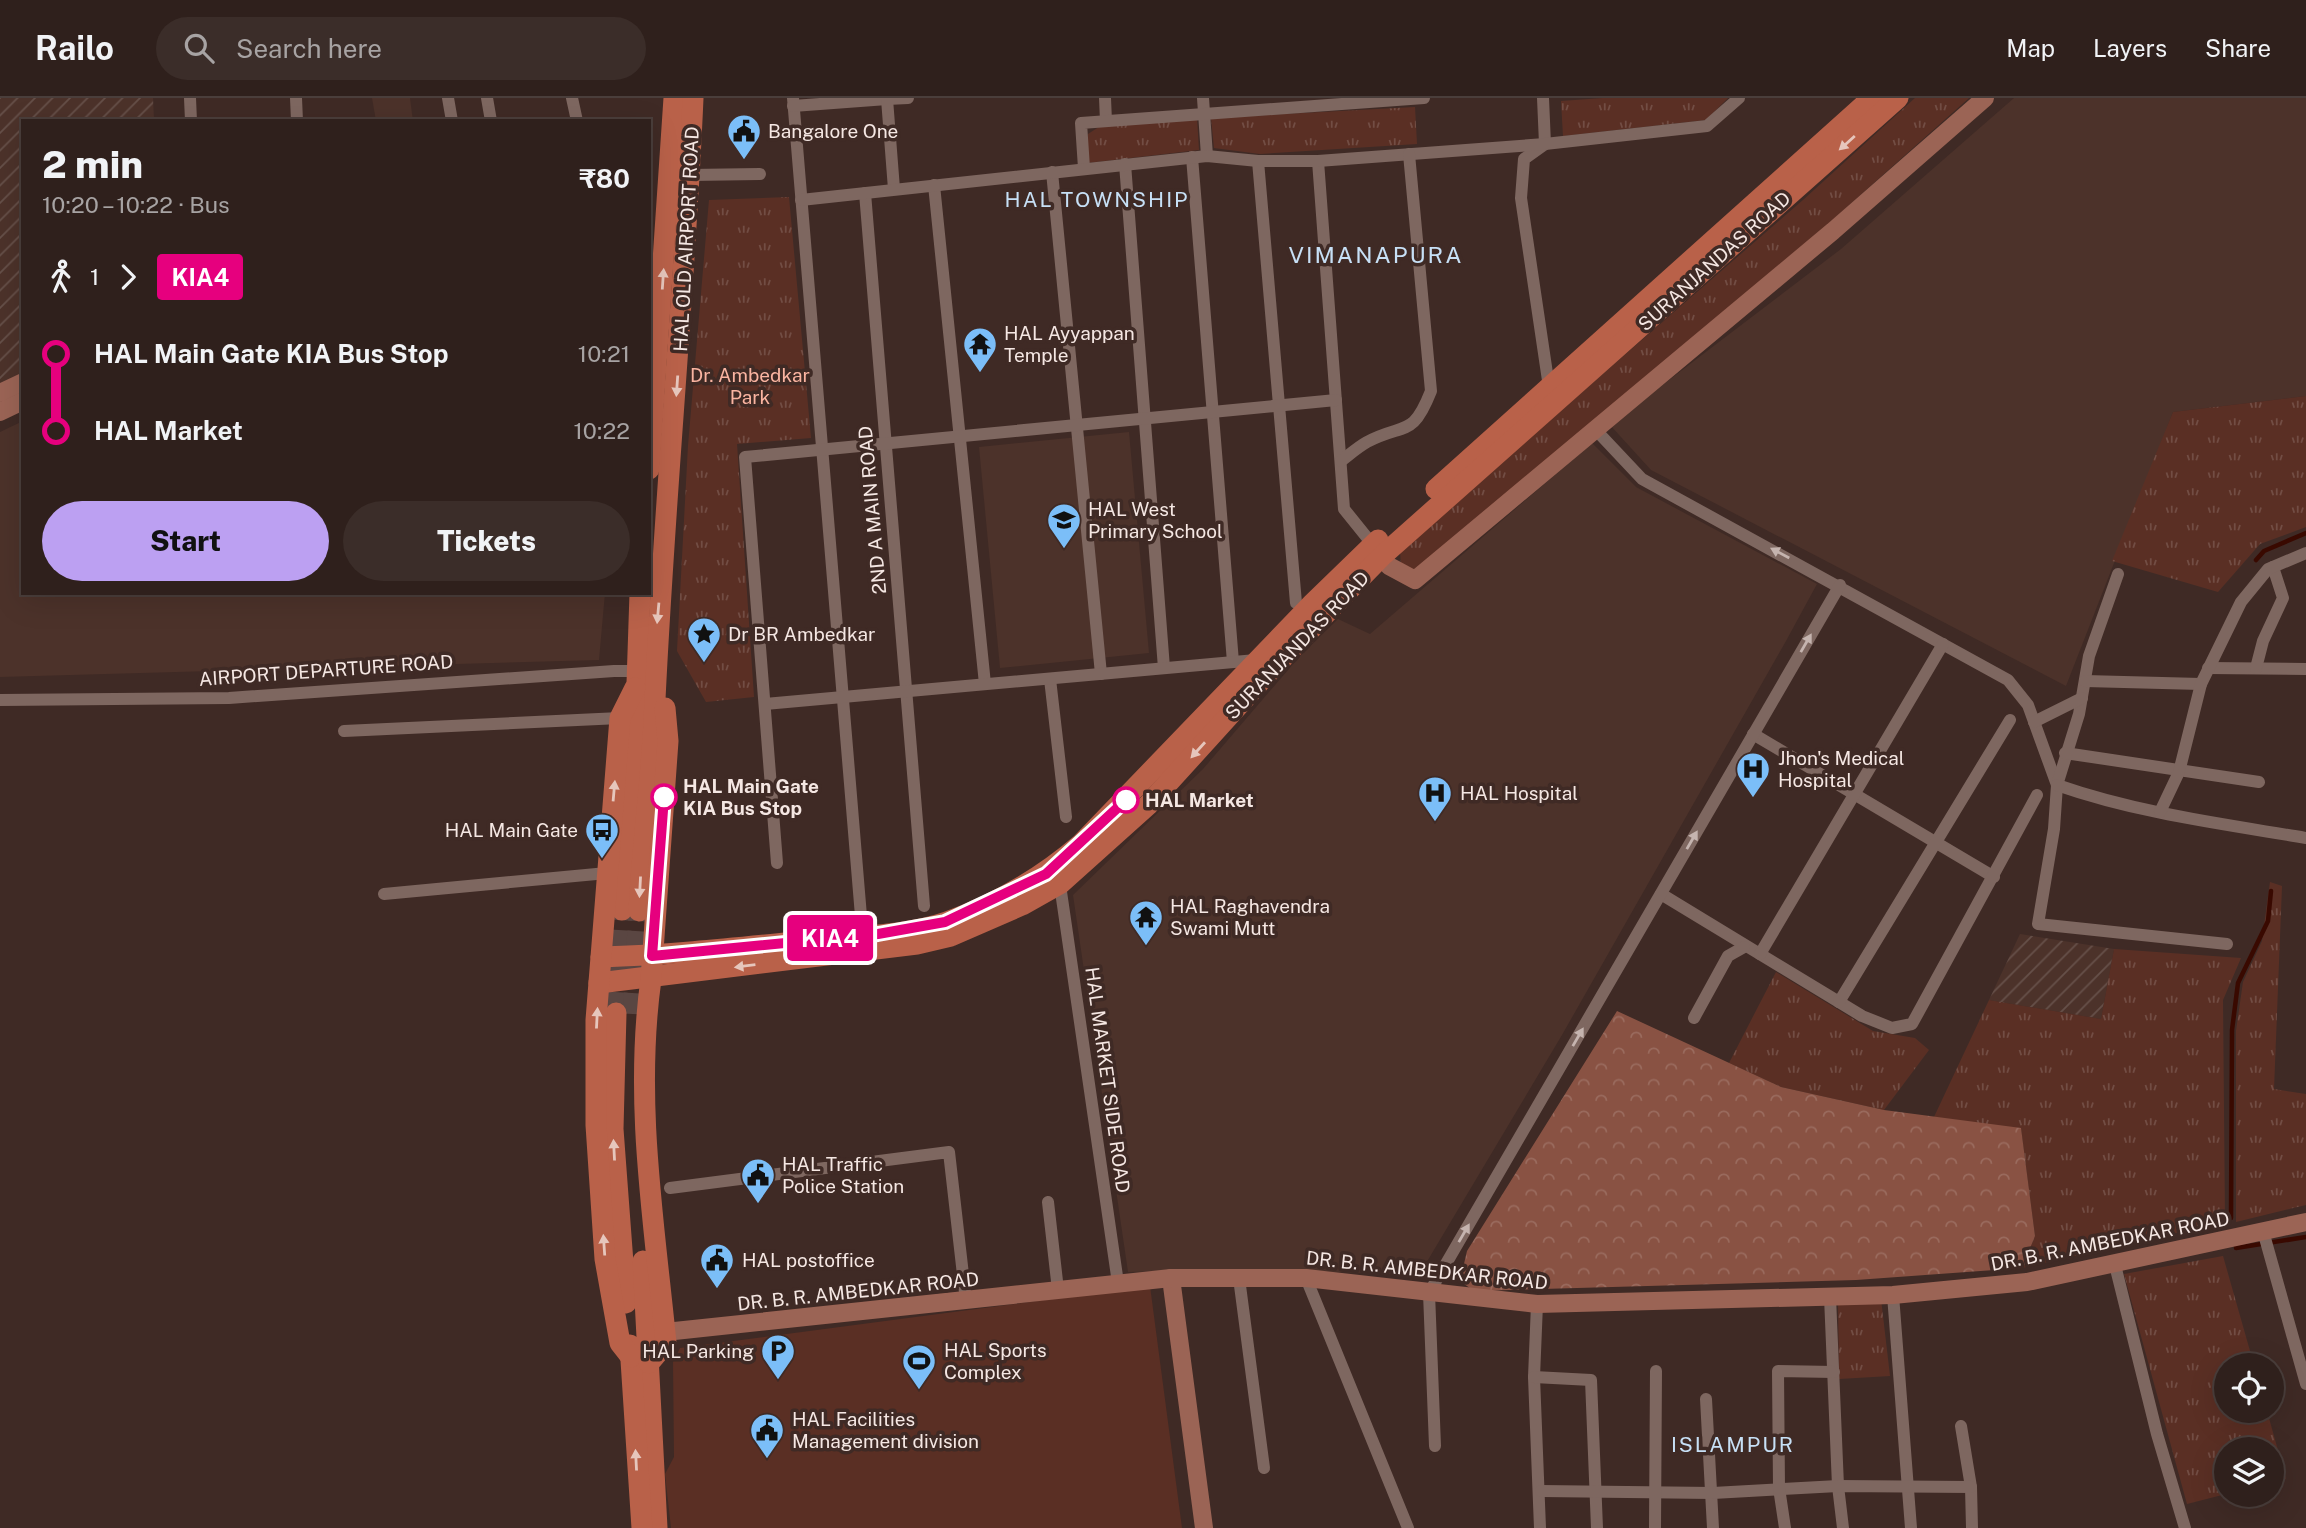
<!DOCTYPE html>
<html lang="en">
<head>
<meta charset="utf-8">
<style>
  :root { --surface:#2f201c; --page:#3b2d29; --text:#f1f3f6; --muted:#a7a3a3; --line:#4a3e3b; --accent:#bca0f2 }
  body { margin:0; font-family:"Public Sans",sans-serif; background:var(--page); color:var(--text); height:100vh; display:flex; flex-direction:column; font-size:26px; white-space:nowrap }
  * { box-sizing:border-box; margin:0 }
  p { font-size:23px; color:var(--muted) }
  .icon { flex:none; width:38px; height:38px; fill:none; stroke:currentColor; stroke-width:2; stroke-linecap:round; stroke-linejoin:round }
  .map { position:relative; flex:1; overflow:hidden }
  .panel { position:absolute; left:21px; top:21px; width:630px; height:476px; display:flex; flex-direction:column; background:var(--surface); border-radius:0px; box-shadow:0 7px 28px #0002,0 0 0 2px var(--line) }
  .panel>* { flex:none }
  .badge { padding:0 14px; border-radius:5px; font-size:24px; line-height:46px }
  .fabs { position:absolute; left:2214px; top:1255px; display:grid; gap:14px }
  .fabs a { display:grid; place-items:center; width:70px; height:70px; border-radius:50%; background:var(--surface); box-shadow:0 7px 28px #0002,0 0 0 2px var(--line); font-size:35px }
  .map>.badge { position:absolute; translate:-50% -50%; box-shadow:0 0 0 4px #fff }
  .legs { display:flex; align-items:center; gap:10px; height:77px; padding:0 21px; font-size:23px }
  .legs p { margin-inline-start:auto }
  .overview { display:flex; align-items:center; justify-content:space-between; height:119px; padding:0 21px }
  h1 { font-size:38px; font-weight:800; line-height:52px }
  .cta { display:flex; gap:14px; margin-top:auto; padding:14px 21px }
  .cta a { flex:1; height:80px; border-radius:42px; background:var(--accent); color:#111; font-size:28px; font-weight:800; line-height:80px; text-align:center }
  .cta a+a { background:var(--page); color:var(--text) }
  ul { padding:0 21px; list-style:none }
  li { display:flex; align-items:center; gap:24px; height:77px; font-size:26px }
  li i { display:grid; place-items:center; width:10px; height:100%; margin:0 9px; background:currentColor }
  li i::after { content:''; width:18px; height:18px; margin:-9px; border:5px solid; border-radius:50%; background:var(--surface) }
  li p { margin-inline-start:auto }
  li:first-child i { background:linear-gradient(#0000 50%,currentColor 0) }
  li:last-child i { background:linear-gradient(currentColor 50%,#0000 0) }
  header { display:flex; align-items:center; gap:42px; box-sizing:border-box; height:98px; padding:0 35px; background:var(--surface); border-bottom:2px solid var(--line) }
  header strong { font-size:33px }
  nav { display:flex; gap:38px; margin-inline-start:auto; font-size:24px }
  .search { width:490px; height:63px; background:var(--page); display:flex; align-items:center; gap:18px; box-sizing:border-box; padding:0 24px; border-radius:38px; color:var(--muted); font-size:26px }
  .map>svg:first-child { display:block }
</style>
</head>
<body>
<header>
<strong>Railo</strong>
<div class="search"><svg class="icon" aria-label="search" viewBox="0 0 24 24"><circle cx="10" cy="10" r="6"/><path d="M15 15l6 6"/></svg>Search here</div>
<nav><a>Map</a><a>Layers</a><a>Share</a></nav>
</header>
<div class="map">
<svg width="2306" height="1430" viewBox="0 0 2306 1430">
  <defs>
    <pattern id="industrial-furrows" width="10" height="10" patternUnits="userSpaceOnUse" patternTransform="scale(1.75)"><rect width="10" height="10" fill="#4c322a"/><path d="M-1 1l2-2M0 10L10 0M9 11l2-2" fill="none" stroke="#665049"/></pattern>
    <pattern id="grass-tufts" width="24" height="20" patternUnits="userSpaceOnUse" patternTransform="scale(1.75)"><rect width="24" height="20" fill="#5a2f24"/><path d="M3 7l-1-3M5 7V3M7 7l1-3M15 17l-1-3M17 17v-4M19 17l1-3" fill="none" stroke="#724d44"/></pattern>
    <pattern id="forest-crowns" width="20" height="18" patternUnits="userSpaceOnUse" patternTransform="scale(1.75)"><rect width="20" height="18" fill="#895243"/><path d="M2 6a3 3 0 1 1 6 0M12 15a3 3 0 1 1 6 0" fill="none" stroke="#9a6b5e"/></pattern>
  </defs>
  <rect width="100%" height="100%" fill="#3f2a25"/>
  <g fill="#4c322a">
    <path d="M372 0H410L413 23H376Z"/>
    <path d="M2014 0H2306V298L2173 314 2066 588 1651 372 1610 327 1841 151Z"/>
    <path d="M23 323V495H605L599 562 0 579V334Z"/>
    <path d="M1129 334 1149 555 1000 570 979 349Z"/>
    <path d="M1592 345 1636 389 1817 486 1786 543 1562 937 1419 1177 1259 1171 1128 1174 1073 797 1203 671 1300 558 1338 521 1370 536Z"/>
  </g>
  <g fill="url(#industrial-furrows)">
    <path d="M0 0H153L154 23H23V277L0 289Z"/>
    <path d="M2020 836 2114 851 2101 921 1989 902Z"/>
  </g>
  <g fill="url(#grass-tufts)">
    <path d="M1603 0H1728L1706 22 1563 38 1561 3Z"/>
    <path d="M1915 0H1969L1829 125 1415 472 1401 469 1400 452 1803 102Z"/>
    <path d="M1415 9 1417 46 1260 56 1214 50 1211 20Z"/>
    <path d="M1197 20 1199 52 1087 65 1088 36 1105 25Z"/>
    <path d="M789 99 811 340 737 346 754 599 706 604 677 553 688 348 709 102Z"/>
    <path d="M2306 298V429L2260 446 2218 494 2112 463 2173 314Z"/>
    <path d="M2270 784 2282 788 2274 991 2306 996V1107L2236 1124V933L2243 884 2262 843Z"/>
    <path d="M2114 851 2241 860 2223 902 2225 1124 2022 1170 2035 1138 2021 1031 1934 1019 1989 902 2101 921Z"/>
    <path d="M1776 874 1873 933 1915 940 1929 952 1884 1012 1781 989 1729 965Z"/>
    <path d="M2223 1158 2254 1267H2226V1312L2267 1313 2286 1381 2272 1384V1351H2226V1396L2187 1406 2124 1176Z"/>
    <path d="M1881 1201 1890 1278 1839 1281 1838 1202Z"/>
  </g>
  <path fill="url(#forest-crowns)" d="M1617 913 1781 989 1884 1012 2021 1030 2035 1138 2022 1170 1856 1182 1474 1193 1460 1183 1467 1153Z"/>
  <path fill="#5a2f24" d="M1150 1188 1182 1430H671L665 1376 674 1359 673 1264 680 1250Z"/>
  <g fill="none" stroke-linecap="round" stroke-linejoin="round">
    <g stroke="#390900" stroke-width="4.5">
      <path d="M2256 462 2264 453 2306 435"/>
      <path d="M2231 1120 2232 932 2238 885 2268 823 2271 793"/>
      <path d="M2236 1142V1150L2306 1139"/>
    </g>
    <g stroke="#5a4642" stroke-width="21" stroke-dasharray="21 10" stroke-linecap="butt">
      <path d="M616 915 622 812"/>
      <path d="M633 916 639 813"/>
    </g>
    <g stroke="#7e6760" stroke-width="12">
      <path d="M190 0 191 23"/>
      <path d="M296 0 297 23"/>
      <path d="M448 0 452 23"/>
      <path d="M487 0 491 23"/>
      <path d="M572 0 577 23"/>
      <path d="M793 0 861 818"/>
      <path d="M1105 0 1106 23"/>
      <path d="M1203 0 1207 58"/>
      <path d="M1543 0 1545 46 1524 61 1521 100 1549 289"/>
      <path d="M793 8 887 1"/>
      <path d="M1192 59 1233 564"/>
      <path d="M1258 63 1296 505"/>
      <path d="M1318 63 1344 411 1373 447"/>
      <path d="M1125 66 1164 570"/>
      <path d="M1084 70 1081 25 1424 0"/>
      <path d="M1052 74 1101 576"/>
      <path d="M690 77 760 76"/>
      <path d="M934 87 985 586"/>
      <path d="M894 91 887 1 908 0"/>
      <path d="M865 95 924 808"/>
      <path d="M801 102 1207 58 1258 63H1318L1545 46 1707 28 1739 0"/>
      <path d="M1594 330 1642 381 2008 582 2028 607 2057 687"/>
      <path d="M1341 363C1349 357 1358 349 1367 344 1405 324 1412 341 1431 293L1409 56"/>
      <path d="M2118 476 2089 558 2079 616 2057 687 2054 731 2038 826 2227 846"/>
      <path d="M2208 570 2306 571"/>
      <path d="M2256 570 2263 543 2283 500 2273 469"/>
      <path d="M1050 581 1066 719"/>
      <path d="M2085 583 2201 586"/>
      <path d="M0 602 229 600 614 573H644"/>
      <path d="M765 606 1256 562"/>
      <path d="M2034 624 2082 600"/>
      <path d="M344 633 620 620"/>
      <path d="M1753 636 1994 779"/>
      <path d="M2065 655 2259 684"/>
      <path d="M2057 687C2137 715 2223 726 2306 740"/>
      <path d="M2160 714 2179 674 2201 586 2241 504 2268 471 2306 455"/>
      <path d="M777 765 745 359 1336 302"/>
      <path d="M1059 780 1118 1185"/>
      <path d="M384 796 607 775"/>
      <path d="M1661 796 1862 918 1892 930 1912 926 2037 697"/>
      <path d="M1760 856 1943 546"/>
      <path d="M1839 904 2010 622"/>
      <path d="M1694 920 1728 858 1744 849"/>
      <path d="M670 1090 949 1054 966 1203"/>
      <path d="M1048 1104 1058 1192"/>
      <path d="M2263 1133 2306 1286"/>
      <path d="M2115 1167 2157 1336 2185 1430"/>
      <path d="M1239 1180 1264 1370"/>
      <path d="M1306 1180 1408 1430"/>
      <path d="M1893 1197 1911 1430"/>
      <path d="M1830 1199 1838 1388 1843 1430"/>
      <path d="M1537 1206 1534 1279 1540 1430"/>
      <path d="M1534 1279 1591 1282 1597 1430"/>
      <path d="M1706 1301 1713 1430"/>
      <path d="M1961 1328 1971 1389 1972 1430"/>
      <path d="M1435 1348 1429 1195 1840 487"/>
      <path d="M1541 1393 1713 1395 1838 1388 1971 1389"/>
      <path d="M1655 1430 1656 1273"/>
      <path d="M1785 1430 1779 1390 1778 1273 1834 1274"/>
    </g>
    <g stroke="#9b6455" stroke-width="18">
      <path d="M0 295 23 284"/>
      <path d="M0 314 23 303"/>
      <path d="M1375 450 1389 468 1415 482 1833 133 1985 0"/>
      <path d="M1171 1180 1204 1430"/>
      <path d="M665 1234 1171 1180H1306L1537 1206 1893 1197 2027 1184 2306 1124"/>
    </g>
    <g stroke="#b96149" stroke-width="21">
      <path d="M649 371 674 0"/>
      <path d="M1436 391 1872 0"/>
      <path d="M622 812 636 615 640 495"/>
      <path d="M639 813C642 749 651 686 654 623 663 415 684 208 693 0"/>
      <path d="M601 859C673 857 744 849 815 842 857 838 907 838 947 824 997 806 1041 780 1081 746L1312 506 1378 442"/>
      <path d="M599 885 917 846 951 838 1022 807 1061 785 1148 707 1267 576 1382 458 1898 0"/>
      <path d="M616 915 613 1031 626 1205"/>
      <path d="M643 1163 657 1430"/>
      <path d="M630 1247 642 1430"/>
      <path d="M631 1259 620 1245 605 1161 596 1027V922L620 620 635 590"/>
      <path d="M649 1265 666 1245C654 1123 634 1003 651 881L668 643 665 610"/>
    </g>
  </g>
  <defs><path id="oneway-solid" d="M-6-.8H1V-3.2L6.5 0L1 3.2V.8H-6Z" transform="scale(1.75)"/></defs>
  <g fill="#e6c6bc">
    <use href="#oneway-solid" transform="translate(1847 45) rotate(138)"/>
    <use href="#oneway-solid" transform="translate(663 181) rotate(-86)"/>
    <use href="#oneway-solid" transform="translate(677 288) rotate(94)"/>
    <use href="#oneway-solid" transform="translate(658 515) rotate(95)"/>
    <use href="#oneway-solid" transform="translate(1198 652) rotate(132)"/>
    <use href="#oneway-solid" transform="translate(614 693) rotate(-85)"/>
    <use href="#oneway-solid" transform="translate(640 789) rotate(93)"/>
    <use href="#oneway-solid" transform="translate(745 868) rotate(173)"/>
    <use href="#oneway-solid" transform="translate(597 920) rotate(-87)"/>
    <use href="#oneway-solid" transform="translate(614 1052) rotate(-93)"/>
    <use href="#oneway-solid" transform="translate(604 1147) rotate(-94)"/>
    <use href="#oneway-solid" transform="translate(636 1362) rotate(-93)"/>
  </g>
  <g fill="#c5b4af">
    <use href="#oneway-solid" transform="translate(1780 455) rotate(-152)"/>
    <use href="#oneway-solid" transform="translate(1806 545) rotate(-60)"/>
    <use href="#oneway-solid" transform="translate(1692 742) rotate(-60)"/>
    <use href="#oneway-solid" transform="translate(1578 939) rotate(-60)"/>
    <use href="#oneway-solid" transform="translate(1464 1135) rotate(-60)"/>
  </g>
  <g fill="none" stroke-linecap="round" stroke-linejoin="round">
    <g stroke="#fff" stroke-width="16">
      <path id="line-1" d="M664 699 652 858 878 836 945 824 1046 776 1126 702"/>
    </g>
    <use href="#line-1" stroke="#e6007e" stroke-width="10"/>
  </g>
  <defs>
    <g id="civic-pin" transform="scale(1.75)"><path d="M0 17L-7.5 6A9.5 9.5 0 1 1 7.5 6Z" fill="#7bbef8" stroke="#3f2a25"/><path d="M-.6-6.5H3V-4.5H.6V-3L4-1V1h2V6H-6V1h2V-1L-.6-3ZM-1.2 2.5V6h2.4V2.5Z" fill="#111"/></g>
    <g id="temple-pin" transform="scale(1.75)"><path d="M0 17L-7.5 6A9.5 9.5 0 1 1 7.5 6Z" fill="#7bbef8" stroke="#3f2a25"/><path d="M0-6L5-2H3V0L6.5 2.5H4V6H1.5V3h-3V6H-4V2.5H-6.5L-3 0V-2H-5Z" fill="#111"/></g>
    <g id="school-pin" transform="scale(1.75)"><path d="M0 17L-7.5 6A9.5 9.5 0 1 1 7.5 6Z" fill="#7bbef8" stroke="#3f2a25"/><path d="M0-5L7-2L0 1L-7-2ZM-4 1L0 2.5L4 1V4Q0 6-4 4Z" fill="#111"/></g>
    <g id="sight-pin" transform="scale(1.75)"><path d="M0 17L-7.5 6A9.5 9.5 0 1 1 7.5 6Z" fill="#7bbef8" stroke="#3f2a25"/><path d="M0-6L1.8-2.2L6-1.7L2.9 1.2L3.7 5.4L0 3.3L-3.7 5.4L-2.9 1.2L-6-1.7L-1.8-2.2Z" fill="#111"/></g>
    <g id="hospital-pin" transform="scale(1.75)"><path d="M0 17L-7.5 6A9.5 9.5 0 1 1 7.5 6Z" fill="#7bbef8" stroke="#3f2a25"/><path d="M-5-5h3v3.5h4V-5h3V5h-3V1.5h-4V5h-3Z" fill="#111"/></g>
    <g id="bus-pin" transform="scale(1.75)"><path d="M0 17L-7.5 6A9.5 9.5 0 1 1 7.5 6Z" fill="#7bbef8" stroke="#3f2a25"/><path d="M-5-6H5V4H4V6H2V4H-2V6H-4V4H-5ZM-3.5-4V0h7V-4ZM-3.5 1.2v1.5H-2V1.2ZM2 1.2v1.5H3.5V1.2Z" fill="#111"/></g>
    <g id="parking-pin" transform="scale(1.75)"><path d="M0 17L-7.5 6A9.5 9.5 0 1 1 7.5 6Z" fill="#7bbef8" stroke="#3f2a25"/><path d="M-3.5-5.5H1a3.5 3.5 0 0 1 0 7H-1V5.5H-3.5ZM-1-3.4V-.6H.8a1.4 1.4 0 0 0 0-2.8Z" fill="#111"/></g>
    <g id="stadium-pin" transform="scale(1.75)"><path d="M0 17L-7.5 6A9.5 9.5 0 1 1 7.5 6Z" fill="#7bbef8" stroke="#3f2a25"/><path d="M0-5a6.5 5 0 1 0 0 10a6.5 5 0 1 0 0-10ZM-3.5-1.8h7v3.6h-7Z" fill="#111"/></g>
  </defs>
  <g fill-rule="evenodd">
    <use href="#civic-pin" x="744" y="33"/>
    <use href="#temple-pin" x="980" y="246"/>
    <use href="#school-pin" x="1064" y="422"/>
    <use href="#sight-pin" x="704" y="536"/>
    <use href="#hospital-pin" x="1753" y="671"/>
    <use href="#hospital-pin" x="1435" y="695"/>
    <use href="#bus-pin" x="602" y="732"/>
    <use href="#temple-pin" x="1146" y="819"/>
    <use href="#civic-pin" x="758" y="1077"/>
    <use href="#civic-pin" x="717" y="1162"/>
    <use href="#parking-pin" x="778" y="1253"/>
    <use href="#stadium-pin" x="919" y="1263"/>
    <use href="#civic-pin" x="767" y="1332"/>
  </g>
  <g fill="#fff" stroke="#e6007e" stroke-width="3.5">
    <circle cx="664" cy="699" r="12"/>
    <circle cx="1126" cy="702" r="12"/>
  </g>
  <g text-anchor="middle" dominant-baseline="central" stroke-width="7" stroke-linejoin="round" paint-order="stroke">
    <g font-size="19" fill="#f5e7e3" stroke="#3f2a25" text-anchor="start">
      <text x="768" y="33">Bangalore One</text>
      <text x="1004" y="235">HAL Ayyappan<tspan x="1004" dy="22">Temple</tspan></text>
      <text x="1088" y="411">HAL West<tspan x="1088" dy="22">Primary School</tspan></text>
      <text x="728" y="536">Dr BR Ambedkar</text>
      <text x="1778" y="660">Jhon's Medical<tspan x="1778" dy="22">Hospital</tspan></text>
      <text x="1460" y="695">HAL Hospital</text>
      <text x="578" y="732" text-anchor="end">HAL Main Gate</text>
      <text x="1170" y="808">HAL Raghavendra<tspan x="1170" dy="22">Swami Mutt</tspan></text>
      <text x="782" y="1066">HAL Traffic<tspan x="782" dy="22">Police Station</tspan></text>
      <text x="742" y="1162">HAL postoffice</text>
      <text x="944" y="1252">HAL Sports<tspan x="944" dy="22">Complex</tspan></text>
      <text x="754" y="1253" text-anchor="end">HAL Parking</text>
      <text x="792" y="1321">HAL Facilities<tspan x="792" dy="22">Management division</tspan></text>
    </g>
    <g font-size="19" fill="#f5e7e3" stroke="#3f2a25">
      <text transform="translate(686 141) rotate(-87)">HAL OLD AIRPORT ROAD</text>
      <text transform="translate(1714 163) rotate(-42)">SURANJANDAS ROAD</text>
      <text transform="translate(872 412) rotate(-95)">2ND A MAIN ROAD</text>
      <text transform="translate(1297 547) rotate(-46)">SURANJANDAS ROAD</text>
      <text transform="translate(326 572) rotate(-4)">AIRPORT DEPARTURE ROAD</text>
      <text transform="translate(1108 982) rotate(82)">HAL MARKET SIDE ROAD</text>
      <text transform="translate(2110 1143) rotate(-11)">DR. B. R. AMBEDKAR ROAD</text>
      <text transform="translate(1427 1172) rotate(6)">DR. B. R. AMBEDKAR ROAD</text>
      <text transform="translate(858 1193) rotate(-6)">DR. B. R. AMBEDKAR ROAD</text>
    </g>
    <g font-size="19" fill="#fab4a1" stroke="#3f2a25">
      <text x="750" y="277">Dr. Ambedkar<tspan x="750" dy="22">Park</tspan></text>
    </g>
    <g font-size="19" font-weight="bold" fill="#f5e7e3" stroke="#3f2a25" text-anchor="start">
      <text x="683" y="688">HAL Main Gate<tspan x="683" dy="22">KIA Bus Stop</tspan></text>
      <text x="1145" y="702">HAL Market</text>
    </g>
    <g font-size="21" letter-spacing="2" fill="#c7e0f6" stroke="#3f2a25">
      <text x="1097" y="101">HAL TOWNSHIP</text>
      <text x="1733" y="1346">ISLAMPUR</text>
    </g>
    <g font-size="23" letter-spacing="2" fill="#c7e0f6" stroke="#3f2a25">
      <text x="1376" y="156">VIMANAPURA</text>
    </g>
  </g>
</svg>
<div class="fabs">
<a><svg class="icon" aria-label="locate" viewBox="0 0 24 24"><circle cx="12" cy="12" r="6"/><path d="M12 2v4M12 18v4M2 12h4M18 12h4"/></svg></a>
<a><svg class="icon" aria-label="layers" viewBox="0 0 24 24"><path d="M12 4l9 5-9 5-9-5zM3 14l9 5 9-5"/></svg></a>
</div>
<b class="badge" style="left:830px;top:840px;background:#e6007e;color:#fff">KIA4</b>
<section class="panel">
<div class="overview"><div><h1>2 min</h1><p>10:20 – 10:22 · Bus</p></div><b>₹80</b></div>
<div class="legs"><svg class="icon" aria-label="walk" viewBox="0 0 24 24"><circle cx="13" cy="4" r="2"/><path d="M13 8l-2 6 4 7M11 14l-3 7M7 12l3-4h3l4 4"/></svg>1<svg class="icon" aria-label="forward" viewBox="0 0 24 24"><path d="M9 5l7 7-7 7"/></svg><b class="badge" style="background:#e6007e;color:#fff">KIA4</b></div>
<ul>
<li><i style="color:#e6007e"></i><b>HAL Main Gate KIA Bus Stop</b><p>10:21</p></li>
<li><i style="color:#e6007e"></i><b>HAL Market</b><p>10:22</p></li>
</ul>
<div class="cta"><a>Start</a><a>Tickets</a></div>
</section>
</div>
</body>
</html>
